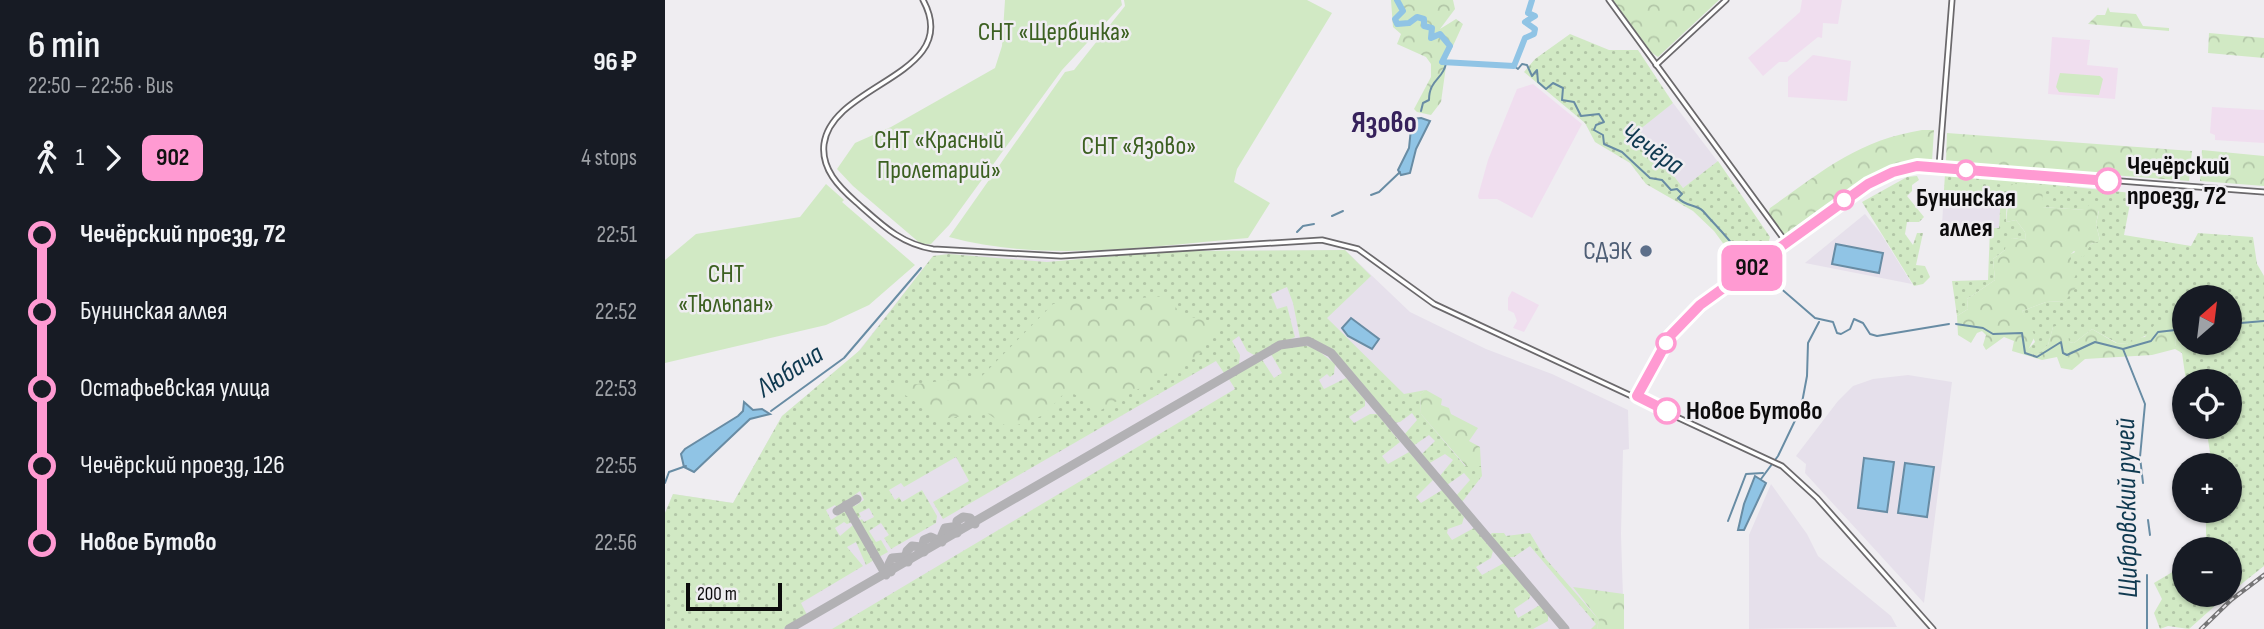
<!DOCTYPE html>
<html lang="en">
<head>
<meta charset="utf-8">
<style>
  :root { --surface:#171b24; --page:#242831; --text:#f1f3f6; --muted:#9ea1a6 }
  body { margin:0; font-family:"Sofia Sans Condensed",sans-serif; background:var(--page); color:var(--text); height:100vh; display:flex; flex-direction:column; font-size:26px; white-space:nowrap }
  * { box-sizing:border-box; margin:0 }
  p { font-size:23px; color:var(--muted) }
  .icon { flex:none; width:38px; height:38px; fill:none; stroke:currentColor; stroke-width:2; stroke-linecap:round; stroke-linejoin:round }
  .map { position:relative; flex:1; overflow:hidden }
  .panel { display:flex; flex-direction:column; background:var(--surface); width:665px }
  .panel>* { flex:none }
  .badge { padding:0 14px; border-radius:10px; font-size:24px; line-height:46px }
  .needle { width:46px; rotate:28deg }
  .fabs { position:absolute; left:1507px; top:285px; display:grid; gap:14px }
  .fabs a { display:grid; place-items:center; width:70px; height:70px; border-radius:50%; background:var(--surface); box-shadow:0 2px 5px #0004; font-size:35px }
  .scale { position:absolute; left:21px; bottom:18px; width:96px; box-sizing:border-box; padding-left:7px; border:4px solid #0c0b0c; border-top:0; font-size:19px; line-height:24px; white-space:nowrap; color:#0c0b0c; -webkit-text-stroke:5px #efedf1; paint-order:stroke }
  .map>.badge { position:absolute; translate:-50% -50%; box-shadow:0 0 0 4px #fff }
  .legs { display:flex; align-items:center; gap:10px; height:77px; padding:0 28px; font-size:23px }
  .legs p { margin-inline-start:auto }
  .summary { display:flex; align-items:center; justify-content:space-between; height:119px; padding:0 28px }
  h1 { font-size:38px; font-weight:600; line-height:52px }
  ul { padding:0 28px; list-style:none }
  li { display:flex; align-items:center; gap:24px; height:77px; font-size:26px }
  li i { display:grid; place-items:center; width:10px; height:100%; margin:0 9px; background:currentColor }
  li i::after { content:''; width:18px; height:18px; margin:-9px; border:5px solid; border-radius:50%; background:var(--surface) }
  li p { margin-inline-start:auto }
  li:first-child i { background:linear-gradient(#0000 50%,currentColor 0) }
  li:last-child i { background:linear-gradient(currentColor 50%,#0000 0) }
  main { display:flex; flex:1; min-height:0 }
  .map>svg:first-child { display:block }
</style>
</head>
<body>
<main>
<section class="panel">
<div class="summary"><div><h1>6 min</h1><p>22:50 – 22:56 · Bus</p></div><b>96 ₽</b></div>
<div class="legs"><svg class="icon" aria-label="walk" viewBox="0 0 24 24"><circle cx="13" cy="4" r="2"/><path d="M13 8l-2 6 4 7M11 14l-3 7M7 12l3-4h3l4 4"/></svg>1<svg class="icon" aria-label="forward" viewBox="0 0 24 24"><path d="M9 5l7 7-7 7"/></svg><b class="badge" style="background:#ff9ad2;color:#111">902</b><p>4 stops</p></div>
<ul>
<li><i style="color:#ff9ad2"></i><b>Чечёрский проезд, 72</b><p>22:51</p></li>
<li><i style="color:#ff9ad2"></i><span>Бунинская аллея</span><p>22:52</p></li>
<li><i style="color:#ff9ad2"></i><span>Остафьевская улица</span><p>22:53</p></li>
<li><i style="color:#ff9ad2"></i><span>Чечёрский проезд, 126</span><p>22:55</p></li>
<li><i style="color:#ff9ad2"></i><b>Новое Бутово</b><p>22:56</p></li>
</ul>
</section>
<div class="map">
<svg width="1599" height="629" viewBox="0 0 1599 629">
  <defs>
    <pattern id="grass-dots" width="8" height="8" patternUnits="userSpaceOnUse" patternTransform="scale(1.75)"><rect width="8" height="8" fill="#d1e9c4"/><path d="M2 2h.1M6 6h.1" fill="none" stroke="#b2c6a7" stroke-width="1.8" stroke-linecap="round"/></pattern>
    <pattern id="forest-crowns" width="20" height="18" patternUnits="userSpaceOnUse" patternTransform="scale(1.75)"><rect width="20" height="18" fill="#d1e9c4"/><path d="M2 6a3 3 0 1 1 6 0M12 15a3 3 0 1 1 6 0" fill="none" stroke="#b2c6a7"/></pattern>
  </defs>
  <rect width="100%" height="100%" fill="#efedf1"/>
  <g fill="#e6e0eb">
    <path d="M1008 103 1053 162 1018 188 973 129Z"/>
    <path d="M1279 190 1336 194 1334 228 1277 226Z"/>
    <path d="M1200 214 1216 234 1247 284 1140 263Z"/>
    <path d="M680 250 745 312 821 349 887 374 963 410 964 449 958 450 956 534 959 629H0V513L8 494 68 503 117 416 192 353 268 256 284 254 397 261 506 251Z"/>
    <path d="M1243 375 1287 382 1259 603 1140 473 1141 464 1131 456 1173 401 1188 386 1208 379Z"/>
    <path d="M1106 484 1142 534 1153 556 1226 616 1232 627 1084 629V535Z"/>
  </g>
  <g fill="#f0deef">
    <path d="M1137 0H1177L1173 24 1158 23 1157 38 1153 37 1122 62H1114L1098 76 1083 58 1135 12Z"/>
    <path d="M1387 37 1425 40 1422 65 1453 68 1450 99 1383 94Z"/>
    <path d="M1148 55 1186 61 1182 101 1123 97V77Z"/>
    <path d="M868 84 917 124 867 218 832 199H814L813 196 823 160 852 89Z"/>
    <path d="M1547 107 1599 110V143L1550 140V135L1545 133Z"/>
    <path d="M847 291 874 305 859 332 848 328 852 321 849 313 843 310V298Z"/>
  </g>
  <g fill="url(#grass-dots)" fill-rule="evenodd">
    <path d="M905 34 944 50H973L1008 103 974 130 1018 188 1053 161 1105 237 1104 241 1074 265 1049 231 1028 211 981 184 965 163 930 142 920 123 859 72 870 59Z"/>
    <path d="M1280 174 1467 193 1459 235 1526 246 1533 233 1588 237 1592 264 1599 276V566L1565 593 1564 550 1537 549 1541 544V511H1564V466L1547 465 1541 427H1564V382L1521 381 1517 353 1510 349 1511 322 1462 344 1452 343 1427 329 1409 343 1404 342 1388 327 1383 345 1371 356 1362 350 1370 342 1357 311 1381 302 1400 301 1406 282V254L1435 240 1431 224 1434 211 1377 207 1342 196 1341 222 1351 220 1360 232 1361 240 1347 238 1340 250 1328 259 1330 280 1302 299 1303 309 1292 316 1287 281 1323 280 1325 228H1334L1336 194 1279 190ZM1519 298H1564V343H1519Z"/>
    <path d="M1252 176 1254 180 1247 185V191L1242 196 1259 217 1254 222H1242L1240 234 1248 245 1252 233H1258L1251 265 1260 266 1265 277 1258 284 1249 286 1197 202 1242 177Z"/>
    <path d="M680 250 706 276 662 318 739 394 761 390 755 394 756 414 800 466H816L817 476 797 502 791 496 805 480 799 473 782 485 774 477 788 460 780 454 763 464 756 455 770 441 764 435 748 446 739 435 752 420 747 413 735 422 728 423 662 347 635 338 628 303 622 287 606 294 612 309 622 306 630 337 589 355 582 351 574 336 567 341 575 355 574 364 559 373 551 361 278 519 268 502 304 481 291 457 239 487 236 483 224 490 230 500 234 497 237 502 257 490 272 516 271 523 226 549 219 538 224 535 216 523 204 531 211 542 216 540 223 552 212 558 192 522 197 519 199 522 209 517 204 508 194 513 196 517 191 519 183 508 188 503 190 506 199 500 195 491 172 508 170 505 161 510 166 520 175 514 174 511 181 510 187 522 182 524 179 522 170 528 175 536 188 525 209 560 201 565 191 542 182 547 198 566 136 603 142 615 118 629H0V513L8 494 68 503 117 416 195 350 268 256 284 254 382 262 506 251Z"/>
    <path d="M633 344 650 348 670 364 669 374 665 377 662 374 654 380 659 389 681 378 700 400V406L684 417 689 423 705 414H712L735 442 717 456 723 464 744 452 768 480 751 497 756 503 777 490 799 517 797 524 783 529 782 533 787 540 809 528 828 551 826 558 811 567 817 575 839 563 866 594 864 599 849 609 853 618 875 605 883 615V621L868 629H167L570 389 564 379 596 358 609 378 617 373 606 354 619 346Z"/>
    <path d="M827 533H839L841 536 865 533 880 558 934 620 932 629H926L931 624 865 546 849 557H842L824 536Z"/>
    <path d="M1519 565V595H1562L1524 629 1503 626 1495 629 1489 613 1497 599 1489 583Z"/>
  </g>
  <g fill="url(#forest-crowns)">
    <path d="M726 0H788L790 9 775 29 791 19 798 24 782 59 776 102 766 115 752 112 749 109 766 77V64L761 57 732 44 736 34 728 27Z"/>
    <path d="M948 0H1054L993 57 987 53Z"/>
    <path d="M1443 7 1445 12 1471 14 1478 26 1504 28V31L1423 24 1432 15H1440Z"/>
    <path d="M1544 33 1599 38V58L1543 53Z"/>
    <path d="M1257 130H1269L1267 161C1207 164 1165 202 1119 235L1103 214 1105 208C1158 171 1191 141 1257 130Z"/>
    <path d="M1282 133 1527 151 1524 181 1281 162Z"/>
    <path d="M1537 150 1599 156V186L1535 181Z"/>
    <path d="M1350 183 1378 185 1377 207 1420 210 1424 205H1430L1434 210 1431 224 1435 241 1426 244 1418 258 1409 251 1406 254V267L1413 271 1407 282 1413 285 1400 301 1381 302 1357 311 1370 336 1363 350 1371 356 1383 345 1388 327 1393 325 1403 331 1404 342 1409 343 1427 329 1451 343 1462 344 1469 338 1480 337 1490 324 1511 322 1510 349 1487 355 1420 359 1407 370 1396 368 1392 357 1377 360 1347 351 1349 341 1339 337 1321 350 1318 345 1321 335 1317 331 1312 333 1306 343 1293 335 1292 316 1303 309 1302 299 1330 280 1328 259 1340 250 1341 242 1347 238 1361 240 1360 232 1351 220 1341 222 1345 186Z"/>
    <path d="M503 296 516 315 555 323 534 355 436 410 402 390 379 415 344 428 322 413 276 419 228 387 317 376 388 304Z"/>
    <path d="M761 390 777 399 776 405 784 408 786 414 813 428 804 441 815 447 816 466H801L756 414 755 394Z"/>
    <path d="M908 587 959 594V629H932L934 620Z"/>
  </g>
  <g fill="#d1e9c4">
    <path d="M340 0H456L457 5 397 70 284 225 266 244H256L188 186 172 169 190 143 226 127 330 68 337 46Z"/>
    <path d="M459 0H642L667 13 572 169 569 182 605 203 583 238C485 246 380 263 284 237L400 72 409 70 460 6Z"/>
    <path d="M1395 73 1435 76 1438 79 1434 95 1394 92 1391 87Z"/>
    <path d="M161 184 179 200 177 202 250 265 204 305 161 325 0 363V260L31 234 135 217Z"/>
  </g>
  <g fill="#90c4e5" stroke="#688ca4" stroke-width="2">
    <path d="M756 118 765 121 751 149 745 173 736 175 733 170 744 148 747 119Z"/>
    <path d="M1171 244 1218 253 1214 273 1167 264Z"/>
    <path d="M686 318 714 339 707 349 683 336 677 328Z"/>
    <path d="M79 402 88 410 97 409 105 414 85 419 29 472 19 467 16 454 20 449 73 416 78 411Z"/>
    <path d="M1199 458 1229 462 1222 512 1193 508Z"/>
    <path d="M1240 463 1269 467 1262 517 1233 513Z"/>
    <path d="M1090 476 1101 483 1079 530H1073L1079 504Z"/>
  </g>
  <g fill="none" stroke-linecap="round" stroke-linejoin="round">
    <g stroke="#688ca4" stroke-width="2">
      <path d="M849 66 853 69 857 64 862 65 867 76 872 70 873 82 881 89 888 83 898 88 897 100 909 102 916 116 934 114 939 122 931 125 929 130 938 135 939 144 957 152 985 178 997 180 1006 190 1012 189 1017 194 1013 198C1021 207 1031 204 1038 211 1049 224 1060 234 1071 249"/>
      <path d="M756 111 758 103 764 100C764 79 779 79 781 63"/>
      <path d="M706 195 714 192 735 172"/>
      <path d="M667 216 678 211"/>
      <path d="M632 232 638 226 649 224"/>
      <path d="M1098 273 1150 318 1168 322 1172 333 1176 334 1185 329 1189 319 1198 323 1205 334 1212 336 1284 324"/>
      <path d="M1291 324 1318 328 1328 334 1357 333 1360 353 1372 357 1396 342 1398 353 1402 355 1430 342 1458 349 1486 341 1493 332 1519 329"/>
      <path d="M1564 324 1599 321"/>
      <path d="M1458 349 1480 404 1475 457 1478 483"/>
      <path d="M106 411 179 358 256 268"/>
      <path d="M1096 479 1113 456 1136 408 1142 376 1143 343 1154 322"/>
      <path d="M0 483 4 472 21 466"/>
      <path d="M1483 520 1485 535"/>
      <path d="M1063 521 1081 474 1098 473"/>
      <path d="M1482 629V575"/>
    </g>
    <path stroke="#90c4e5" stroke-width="6" d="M732 0 738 11 730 19 732 24 744 23 752 17 759 19V26L767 28 766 38 775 34 785 46 777 62 849 66 860 38 869 34 870 29 860 22 870 16 863 13 867 0"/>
    <g stroke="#b2b1b4" stroke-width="9">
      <path d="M181 505 221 575"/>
      <path d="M172 511 192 499"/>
      <path d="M291 531 292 521 298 517 305 518 310 524"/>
      <path d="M275 540 280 528 287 527 292 533"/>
      <path d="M257 549 259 540 266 537 277 542"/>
      <path d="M240 559 242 551 247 546 256 547 259 552"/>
      <path d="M226 572 224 564 227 558 238 557 243 562"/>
      <path d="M124 629 615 345 643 341 666 353 900 629"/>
    </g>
    <g stroke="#6b696c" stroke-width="7">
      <g id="secondary">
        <path d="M258 0C299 75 167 83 159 144 156 169 174 187 191 202 215 223 235 244 268 249L396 256 657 240 693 249 769 304 1117 466 1152 498 1268 629"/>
        <path d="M944 0 1121 242"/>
        <path d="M991 65 1061 0"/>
        <path d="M1274 167 1287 0"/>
        <path d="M972 396 1005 336 1033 306 1196 188 1228 172 1258 166 1599 192"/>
      </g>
    </g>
    <use href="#secondary" stroke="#fff" stroke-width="3.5"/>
    <g stroke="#767577" stroke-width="4.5">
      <path id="rail" d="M1536 629 1566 600 1599 575"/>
    </g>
    <use href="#rail" stroke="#efedf1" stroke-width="2" stroke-dasharray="5" stroke-linecap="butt"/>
  </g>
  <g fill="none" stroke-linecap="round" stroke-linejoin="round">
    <g stroke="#fff" stroke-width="16">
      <path id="line-1" d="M1002 411 972 396 1005 336 1035 305 1203 184 1228 172 1252 166 1443 181"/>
    </g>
    <use href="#line-1" stroke="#ff9ad2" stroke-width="10"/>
  </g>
  <g fill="#fff" stroke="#ff9ad2" stroke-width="3.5">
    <circle cx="1301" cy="170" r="9"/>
    <circle cx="1443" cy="181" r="12"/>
    <circle cx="1179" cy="200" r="9"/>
    <circle cx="1001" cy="343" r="9"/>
    <circle cx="1002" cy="411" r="12"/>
  </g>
  <circle fill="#5c6f8a" stroke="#efedf1" stroke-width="2.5" cx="981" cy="251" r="7"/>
  <g text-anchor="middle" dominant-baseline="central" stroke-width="5" stroke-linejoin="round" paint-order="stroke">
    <g font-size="26" fill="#3c6021" stroke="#efedf1">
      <text x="389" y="32">СНТ «Щербинка»</text>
      <text x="274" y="140">СНТ «Красный<tspan x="274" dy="30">Пролетарий»</tspan></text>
      <text x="474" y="146">СНТ «Язово»</text>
      <text x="61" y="274">СНТ<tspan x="61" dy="30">«Тюльпан»</tspan></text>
    </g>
    <g font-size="26" font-weight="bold" fill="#0c0b0c" stroke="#efedf1" text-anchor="start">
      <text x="1462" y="166">Чечёрский<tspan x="1462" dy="30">проезд, 72</tspan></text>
      <text x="1301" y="198" text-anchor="middle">Бунинская<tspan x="1301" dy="30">аллея</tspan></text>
      <text x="1021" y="411">Новое Бутово</text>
    </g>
    <g font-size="26" fill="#4e5e75" stroke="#efedf1" text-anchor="end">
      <text x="967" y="251">СДЭК</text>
    </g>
    <g font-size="28" font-style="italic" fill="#0f3950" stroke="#efedf1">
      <text transform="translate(987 149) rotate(34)">Чечёра</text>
      <text transform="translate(125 371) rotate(-33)">Любача</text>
      <text transform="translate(1462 508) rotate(-91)">Щибровский ручей</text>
    </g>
    <g font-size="30" font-weight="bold" fill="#36215b" stroke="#efedf1">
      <text x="719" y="123">Язово</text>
    </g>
  </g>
</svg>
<div class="fabs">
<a><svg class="needle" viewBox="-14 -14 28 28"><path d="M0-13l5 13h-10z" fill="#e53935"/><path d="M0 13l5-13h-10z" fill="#9ea1a6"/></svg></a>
<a><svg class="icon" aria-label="locate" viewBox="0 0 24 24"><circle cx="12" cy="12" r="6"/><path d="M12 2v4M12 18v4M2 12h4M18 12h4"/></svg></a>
<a>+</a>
<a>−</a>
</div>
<div class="scale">200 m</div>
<b class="badge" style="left:1087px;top:268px;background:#ff9ad2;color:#111">902</b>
</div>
</main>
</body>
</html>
